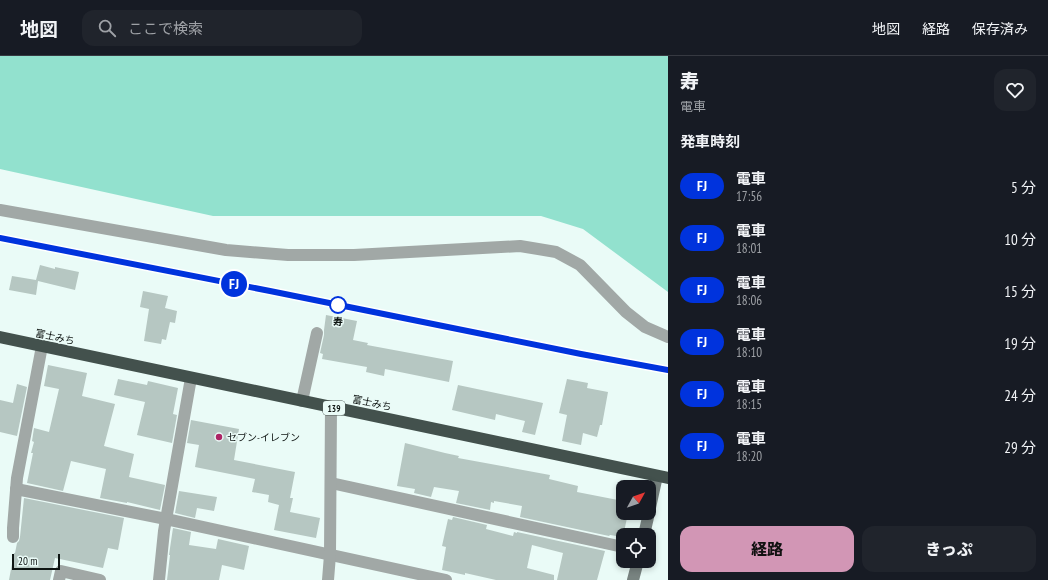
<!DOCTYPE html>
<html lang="ja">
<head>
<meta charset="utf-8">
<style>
  :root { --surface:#171b24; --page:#20242c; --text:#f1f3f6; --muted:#9ea1a6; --line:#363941; --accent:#d296b5 }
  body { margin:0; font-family:"PT Sans Narrow","Noto Sans JP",sans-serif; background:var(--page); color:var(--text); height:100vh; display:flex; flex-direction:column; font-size:15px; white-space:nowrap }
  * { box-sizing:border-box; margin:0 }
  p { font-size:13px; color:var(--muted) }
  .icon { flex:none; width:22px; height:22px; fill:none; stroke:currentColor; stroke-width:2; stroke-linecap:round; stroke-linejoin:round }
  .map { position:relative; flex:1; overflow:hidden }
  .sheet { display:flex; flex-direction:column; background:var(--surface); width:380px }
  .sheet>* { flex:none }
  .badge { padding:0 8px; border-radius:13px; font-size:14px; line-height:26px }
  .needle { width:26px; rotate:50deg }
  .controls { position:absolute; left:616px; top:424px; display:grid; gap:8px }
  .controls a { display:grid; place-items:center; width:40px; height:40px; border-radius:8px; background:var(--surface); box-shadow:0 2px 6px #0003; font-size:20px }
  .scale { position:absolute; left:12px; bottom:10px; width:48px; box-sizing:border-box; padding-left:4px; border:2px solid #0f1513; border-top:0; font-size:11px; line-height:14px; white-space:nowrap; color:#0f1513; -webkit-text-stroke:3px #eafbf7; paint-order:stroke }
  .map>.badge { position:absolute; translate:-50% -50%; box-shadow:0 0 0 2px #fff }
  h2 { padding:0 12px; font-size:15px; line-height:36px }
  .round { display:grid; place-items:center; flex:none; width:42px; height:42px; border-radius:12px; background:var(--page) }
  .headline { display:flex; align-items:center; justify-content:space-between; height:68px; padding:0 12px }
  h1 { font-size:19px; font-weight:800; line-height:30px }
  .primary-button { display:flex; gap:8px; margin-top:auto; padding:8px 12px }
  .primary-button a { flex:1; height:46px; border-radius:12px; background:var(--accent); color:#111; font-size:16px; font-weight:800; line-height:46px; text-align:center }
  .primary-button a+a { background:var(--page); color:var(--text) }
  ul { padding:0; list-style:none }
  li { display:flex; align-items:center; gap:12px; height:52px; padding:0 12px }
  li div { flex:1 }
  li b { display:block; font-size:15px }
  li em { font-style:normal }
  li .badge { min-width:44px; font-weight:700; text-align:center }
  header { display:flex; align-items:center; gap:24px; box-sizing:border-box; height:56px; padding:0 20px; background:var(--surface); border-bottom:1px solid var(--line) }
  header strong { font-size:19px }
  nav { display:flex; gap:22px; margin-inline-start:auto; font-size:14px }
  .search { width:280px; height:36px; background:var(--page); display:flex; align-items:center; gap:10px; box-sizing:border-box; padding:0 14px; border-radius:12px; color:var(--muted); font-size:15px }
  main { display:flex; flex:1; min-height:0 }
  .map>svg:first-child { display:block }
</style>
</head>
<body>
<header>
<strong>地図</strong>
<div class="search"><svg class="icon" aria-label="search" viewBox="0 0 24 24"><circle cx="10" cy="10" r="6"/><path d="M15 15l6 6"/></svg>ここで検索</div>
<nav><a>地図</a><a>経路</a><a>保存済み</a></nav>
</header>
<main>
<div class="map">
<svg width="668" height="524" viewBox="0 0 668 524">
  <rect width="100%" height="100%" fill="#eafbf7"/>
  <path fill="#92e1ce" d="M0 0H668V236L583 173 541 160H213L0 113Z"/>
  <g fill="#b6c7c2">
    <path d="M40 209 55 213V211L79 216 75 234 38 225 36 239 9 234 12 220 36 224Z"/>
    <path d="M143 235 168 240 165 252 177 255 175 267 170 266 166 284 162 283 161 288 144 285 149 253 140 251Z"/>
    <path d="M326 259 357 265 353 284 368 287 367 289 453 305 449 326 385 313 384 320 366 316 367 311 322 303 323 298 320 297 324 279V274Z"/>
    <path d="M48 309 87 317 82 340 115 348 104 390 134 398 129 421 165 429 160 454 127 446V447L100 442 106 413 71 405 63 435 27 427 33 397H31L34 386 32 385 34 372 49 376 59 333 44 330Z"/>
    <path d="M118 323 147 329 148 325 178 332 173 358 177 359 172 387 137 379 145 346 114 339Z"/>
    <path d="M567 323 588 327 587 332 608 336 602 369H600L597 381 583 377 581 389 562 385 567 359 559 357Z"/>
    <path d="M17 328 27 331 17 380 0 376V344L13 347Z"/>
    <path d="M458 329 543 347 535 379 522 376 525 365 496 358 495 364 452 354Z"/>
    <path d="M191 364 239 373 234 404 295 416 290 442H293L290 456 320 462 316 482 274 474 279 449 268 446 269 439 252 436 255 423 195 411 199 389 187 387Z"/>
    <path d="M405 387 445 397 459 400 458 402 550 419 549 423 578 430 577 436 623 445V457H628L623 481 610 479 609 480 520 461 522 450 494 445V447L491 446 490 454 456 447 459 435 434 431 431 441 414 437 415 433 397 430Z"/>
    <path d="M179 435 217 441 214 455 197 452 195 462 175 457Z"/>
    <path d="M24 442 124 462 118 494 108 492 103 512 55 502 50 524H9L14 497H15L17 487 19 485 20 481Z"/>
    <path d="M453 461 487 469 486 473 513 480 514 476 517 477V476L605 495 597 524H557L563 497 532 489 527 512 554 519V524H496L465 517V519L442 514 446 491 442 490 448 463 452 464Z"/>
    <path d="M173 472 191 476 189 489 216 493 218 483 249 490 244 514 222 509 219 524H167L170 499H169L170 492Z"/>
  </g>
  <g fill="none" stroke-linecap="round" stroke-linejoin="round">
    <g stroke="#a1a8a6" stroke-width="12">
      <path d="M0 154 226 194 288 199H354L520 190 556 196 580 209 626 256 645 271 668 281"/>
      <path d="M302 345 317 277"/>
      <path d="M331 427 623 491"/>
      <path d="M16 433 166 463 446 524"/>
      <path d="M13 481V472L17 422 42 290"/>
      <path d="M59 524 61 515 100 524"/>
      <path d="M159 524 164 475 191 322"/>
      <path d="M328 524 330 499 331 351"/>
    </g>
    <g stroke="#788380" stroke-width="12">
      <path d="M649 456 657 420"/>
      <path d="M644 479 649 457"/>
      <path d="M633 524 638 505"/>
    </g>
    <path stroke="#43514d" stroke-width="12" d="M0 281 668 422"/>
    <path stroke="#818d8a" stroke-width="3" stroke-dasharray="7 7" stroke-linecap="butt" d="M0 182 255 232 581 298 668 314"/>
  </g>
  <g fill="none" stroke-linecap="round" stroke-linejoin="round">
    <g stroke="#fff" stroke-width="9">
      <path id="line" d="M0 182 270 235 581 298 668 314"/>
    </g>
    <use href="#line" stroke="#03d" stroke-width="6"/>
  </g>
  <circle fill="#fff" stroke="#03d" stroke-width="2" cx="338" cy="249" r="8"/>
  <circle fill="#ad2465" stroke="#eafbf7" stroke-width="1.5" cx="219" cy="381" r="4"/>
  <g text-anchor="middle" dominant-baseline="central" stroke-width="3" stroke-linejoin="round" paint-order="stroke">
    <rect fill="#eafbf7" stroke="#515a57" stroke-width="1" x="323" y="345" width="22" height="14" rx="3"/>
    <g font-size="9" font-weight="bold" fill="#0f1513">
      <text x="334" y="352">139</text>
    </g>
    <g font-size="10" font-weight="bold" fill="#0f1513" stroke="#eafbf7">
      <text x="338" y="265">寿</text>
    </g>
    <g font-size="10" fill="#0f1513" stroke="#eafbf7">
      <text transform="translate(55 281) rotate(12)">富士みち</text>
      <text transform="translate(372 347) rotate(12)">富士みち</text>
    </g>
    <g font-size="10" fill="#0f1513" stroke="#eafbf7" text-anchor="start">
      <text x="227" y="381">セブン-イレブン</text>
    </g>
  </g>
</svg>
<div class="controls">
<a><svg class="needle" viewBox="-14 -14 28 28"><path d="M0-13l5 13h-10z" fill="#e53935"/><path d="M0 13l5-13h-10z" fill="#9ea1a6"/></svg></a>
<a><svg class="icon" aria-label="locate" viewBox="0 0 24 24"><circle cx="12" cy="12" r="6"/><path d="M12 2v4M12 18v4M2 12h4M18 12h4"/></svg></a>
</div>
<div class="scale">20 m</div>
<b class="badge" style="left:234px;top:228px;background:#03d;color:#fff">FJ</b>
</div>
<section class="sheet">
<div class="headline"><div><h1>寿</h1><p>電車</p></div><a class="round"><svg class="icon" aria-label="heart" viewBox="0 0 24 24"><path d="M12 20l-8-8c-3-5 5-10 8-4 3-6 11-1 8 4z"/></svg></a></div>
<h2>発車時刻</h2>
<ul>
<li><span class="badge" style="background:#03d;color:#fff">FJ</span><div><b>電車</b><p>17:56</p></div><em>5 分</em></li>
<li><span class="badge" style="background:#03d;color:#fff">FJ</span><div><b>電車</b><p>18:01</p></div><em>10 分</em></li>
<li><span class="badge" style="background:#03d;color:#fff">FJ</span><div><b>電車</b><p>18:06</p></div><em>15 分</em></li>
<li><span class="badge" style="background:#03d;color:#fff">FJ</span><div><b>電車</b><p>18:10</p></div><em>19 分</em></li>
<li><span class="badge" style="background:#03d;color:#fff">FJ</span><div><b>電車</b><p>18:15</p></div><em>24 分</em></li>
<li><span class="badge" style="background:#03d;color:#fff">FJ</span><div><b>電車</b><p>18:20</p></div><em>29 分</em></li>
</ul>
<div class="primary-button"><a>経路</a><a>きっぷ</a></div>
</section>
</main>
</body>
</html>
